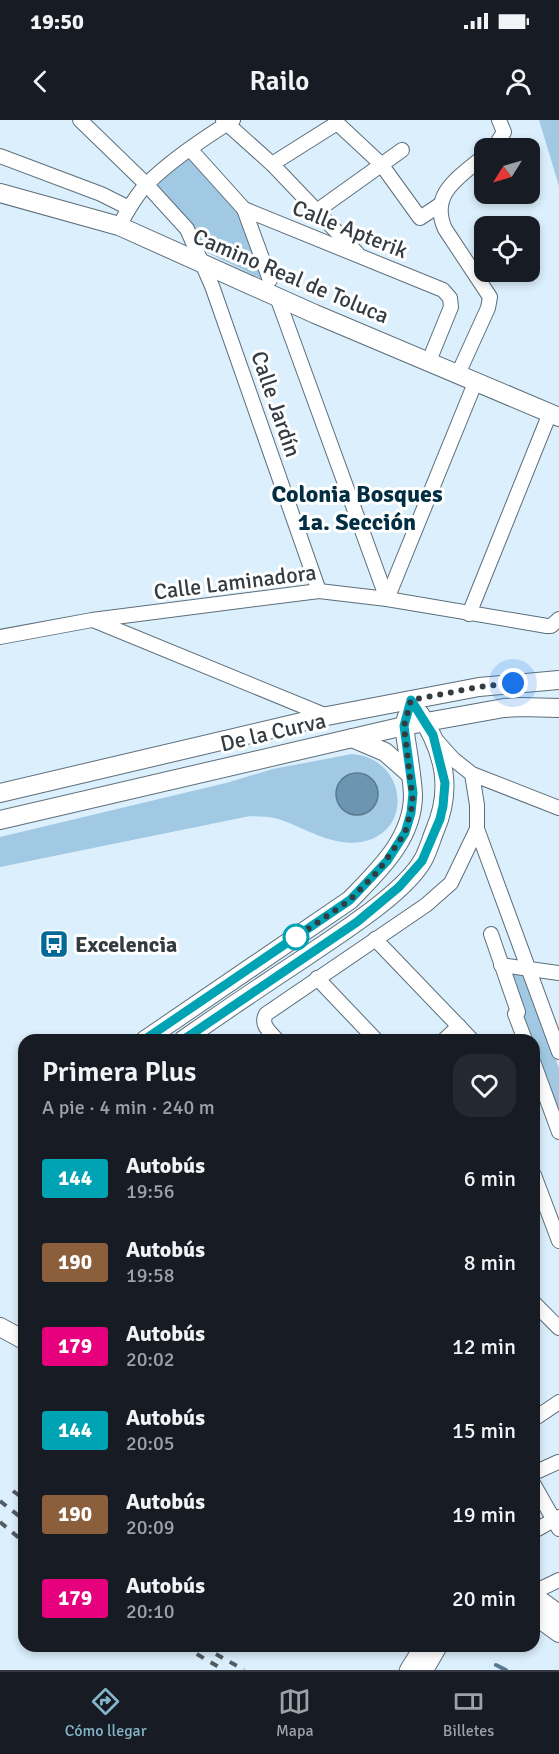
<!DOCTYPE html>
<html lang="es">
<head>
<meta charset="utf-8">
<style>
  :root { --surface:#171b24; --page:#242831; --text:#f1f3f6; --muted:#9ea1a6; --line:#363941; --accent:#85b5cb }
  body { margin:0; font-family:Signika,sans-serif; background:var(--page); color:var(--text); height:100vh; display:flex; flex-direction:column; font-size:22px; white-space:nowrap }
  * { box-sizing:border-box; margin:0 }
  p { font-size:20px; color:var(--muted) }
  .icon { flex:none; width:33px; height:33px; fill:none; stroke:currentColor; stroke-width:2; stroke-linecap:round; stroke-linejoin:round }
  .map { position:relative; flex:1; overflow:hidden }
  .details { position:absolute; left:18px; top:914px; width:522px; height:618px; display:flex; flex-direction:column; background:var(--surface); border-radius:18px; box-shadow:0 3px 9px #0003 }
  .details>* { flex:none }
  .badge { padding:0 12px; border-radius:4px; font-size:21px; line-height:39px }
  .needle { width:39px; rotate:233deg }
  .buttons { position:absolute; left:474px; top:18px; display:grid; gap:12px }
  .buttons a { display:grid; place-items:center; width:66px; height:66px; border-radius:12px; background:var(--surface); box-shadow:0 3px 9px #0003; font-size:30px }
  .you { position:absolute; width:30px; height:30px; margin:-15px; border:4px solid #fff; border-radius:50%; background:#1a73e8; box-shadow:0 0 0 9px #1a73e833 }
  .map>.badge { position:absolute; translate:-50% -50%; box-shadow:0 0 0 3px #fff }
  .round { display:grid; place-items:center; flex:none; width:63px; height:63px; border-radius:18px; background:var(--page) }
  .summary { display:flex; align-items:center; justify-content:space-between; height:102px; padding:0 24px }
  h1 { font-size:28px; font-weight:600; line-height:45px }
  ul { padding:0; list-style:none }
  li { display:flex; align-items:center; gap:18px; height:84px; padding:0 24px }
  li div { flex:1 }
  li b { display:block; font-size:22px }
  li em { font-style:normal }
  li .badge { min-width:66px; font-weight:700; text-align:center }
  .status { display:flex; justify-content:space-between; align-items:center; height:42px; padding:0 30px; background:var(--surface); direction:ltr }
  .status svg { height:16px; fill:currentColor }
  header { display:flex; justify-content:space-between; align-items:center; height:78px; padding:0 24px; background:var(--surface); font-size:27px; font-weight:600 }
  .tab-bar { display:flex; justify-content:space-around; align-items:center; height:84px; border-top:2px solid var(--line); background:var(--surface); font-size:16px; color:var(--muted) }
  .tab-bar a { display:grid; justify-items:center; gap:3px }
  .tab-bar .selected { color:var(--accent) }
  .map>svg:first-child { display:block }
</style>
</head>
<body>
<div class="status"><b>19:50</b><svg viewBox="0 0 49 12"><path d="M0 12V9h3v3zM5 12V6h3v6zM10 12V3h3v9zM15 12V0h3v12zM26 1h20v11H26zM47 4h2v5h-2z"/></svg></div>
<header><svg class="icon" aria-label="back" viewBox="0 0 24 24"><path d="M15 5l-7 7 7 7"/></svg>Railo<svg class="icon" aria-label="person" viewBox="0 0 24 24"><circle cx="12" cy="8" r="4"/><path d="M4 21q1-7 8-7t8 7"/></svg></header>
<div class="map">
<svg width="559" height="1550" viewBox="0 0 559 1550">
  <rect width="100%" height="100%" fill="#dbeffc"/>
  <g fill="#a1c9e3">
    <path d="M539 0H559V66Z"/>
    <path d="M190 31 242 89 268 162 202 130 150 67Z"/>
    <path d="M352 634C407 638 415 713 361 722 332 727 304 707 278 699 269 696 259 697 250 696L0 747V717L226 663 273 649Z"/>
    <path d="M507 853 524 855 559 948V998L534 929V920L531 919Z"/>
  </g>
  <circle fill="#6b95b1" stroke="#5a7a8f" stroke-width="1.5" cx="357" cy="674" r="21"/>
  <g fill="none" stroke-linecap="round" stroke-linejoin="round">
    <path stroke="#5a7a8f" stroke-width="4" d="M496 1545 506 1550"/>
    <g stroke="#5d6e7a" stroke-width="16">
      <g id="street">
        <path d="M80 0 146 64 187 109 212 166 319 471"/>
        <path d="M223 0 272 44 357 133"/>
        <path d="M494 28 504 12 499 0"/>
        <path d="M190 29 244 89 443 170 450 178 451 187 429 241"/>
        <path d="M0 36 101 74 129 88"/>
        <path d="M272 44 337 3 381 44 420 98 441 84"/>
        <path d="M244 89 270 160"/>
        <path d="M318 90 402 30"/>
        <path d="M119 106C127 92 135 76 147 64 171 40 204 18 233 0"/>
        <path d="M277 177 387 479"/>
        <path d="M458 254 488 188 490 177 445 109C429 73 460 57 484 36"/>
        <path d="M387 479 475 263"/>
        <path d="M469 494 550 293"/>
        <path d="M93 500 327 596"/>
        <path d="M0 517 92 500 319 471 387 479 547 506H551L559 499"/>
        <path d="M437 621 453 639 472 654 559 688"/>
        <path d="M477 709 559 932"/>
        <path d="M491 814 518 892"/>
        <path d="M375 819 472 920"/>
        <path d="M501 845 559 853"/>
        <path d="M317 858 376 920"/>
        <path d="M515 894 525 920"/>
        <path d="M277 920C270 912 260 905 266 894L426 785 451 763 477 709V685L472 654"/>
        <path d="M444 920 459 906"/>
        <path d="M534 944 559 1012"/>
        <path d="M534 1055 559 1121"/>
        <path d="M534 1183 559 1208"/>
        <path d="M534 1299 559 1282"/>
        <path d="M534 1353 558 1342"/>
        <path d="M534 1365 559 1409"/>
        <path d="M534 1411 559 1397"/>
        <path d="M534 1472 559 1460"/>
      </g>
    </g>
    <g stroke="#5d6e7a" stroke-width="20">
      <g id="secondary">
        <path d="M0 73 119 106 315 194 559 297"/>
        <path d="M352 618 385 632 410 654"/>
        <path d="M0 673 327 596 479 567 559 560"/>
        <path d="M0 700 404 606 504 588 521 587 559 588"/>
        <path d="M145 920 350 780C378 751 413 719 413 675 412 653 407 629 404 606L407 596"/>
        <path d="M183 920C223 892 263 865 304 838 337 815 404 774 423 740 428 731 431 720 435 710 453 668 444 632 420 594"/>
        <path d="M0 1207 24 1220"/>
        <path d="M534 1476 559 1494"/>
        <path d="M534 1495 559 1513"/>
        <path d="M409 1550 424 1526"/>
        <path d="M424 1550 438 1526"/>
      </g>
    </g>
    <use href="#street" stroke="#fff" stroke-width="14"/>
    <use href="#secondary" stroke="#fff" stroke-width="18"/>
    <g stroke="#525b62" stroke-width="4" stroke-dasharray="8 8" stroke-linecap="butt">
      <path d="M13 1371 24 1379"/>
      <path d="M0 1381 24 1400"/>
      <path d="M0 1402 24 1422"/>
      <path d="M183 1526 224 1550"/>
      <path d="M202 1526 244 1550"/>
    </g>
  </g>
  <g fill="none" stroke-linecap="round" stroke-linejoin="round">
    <g stroke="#fff" stroke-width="14">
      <path id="line" d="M144 920 350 780 387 741 405 713 411 693 413 673 404 606 411 580 433 615 445 663 443 686 440 699 422 741 399 767 357 802 183 920"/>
    </g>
    <use href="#line" stroke="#00a3b4" stroke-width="9"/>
    <path stroke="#343b41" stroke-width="6" stroke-dasharray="0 10.8" d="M296 817 289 822 350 780 379 750 405 713 413 683 404 606 411 580 479 567 513 563"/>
  </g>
  <defs>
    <g id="bus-square" transform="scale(1.5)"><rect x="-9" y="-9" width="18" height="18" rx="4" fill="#016997" stroke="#fff"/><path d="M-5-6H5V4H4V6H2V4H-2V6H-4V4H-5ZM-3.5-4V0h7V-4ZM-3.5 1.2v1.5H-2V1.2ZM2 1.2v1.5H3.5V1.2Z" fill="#fff"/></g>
  </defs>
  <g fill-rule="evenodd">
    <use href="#bus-square" x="54" y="824"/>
  </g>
  <circle fill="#fff" stroke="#00a3b4" stroke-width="3" cx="296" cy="817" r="12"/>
  <g text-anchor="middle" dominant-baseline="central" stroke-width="6" stroke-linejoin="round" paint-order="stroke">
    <g font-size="22" fill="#343b41" stroke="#fff">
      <text transform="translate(350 109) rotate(22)">Calle Apterik</text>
      <text transform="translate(291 156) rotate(23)">Camino Real de Toluca</text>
      <text transform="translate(276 284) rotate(71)">Calle Jardín</text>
      <text transform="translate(235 462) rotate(-7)">Calle Laminadora</text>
      <text transform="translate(273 612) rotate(-13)">De la Curva</text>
    </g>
    <g font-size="22" font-weight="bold" fill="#343b41" stroke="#fff" text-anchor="start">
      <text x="75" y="824">Excelencia</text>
    </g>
    <g font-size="24" font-weight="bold" fill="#022d43" stroke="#fff">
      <text x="357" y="374">Colonia Bosques<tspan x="357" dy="28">1a. Sección</tspan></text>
    </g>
  </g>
</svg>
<div class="buttons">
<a><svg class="needle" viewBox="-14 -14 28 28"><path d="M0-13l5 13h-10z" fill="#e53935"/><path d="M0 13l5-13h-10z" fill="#9ea1a6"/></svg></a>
<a><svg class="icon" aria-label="locate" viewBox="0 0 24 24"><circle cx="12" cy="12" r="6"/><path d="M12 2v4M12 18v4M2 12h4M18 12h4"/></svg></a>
</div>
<div class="you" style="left:513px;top:563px"></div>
<section class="details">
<div class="summary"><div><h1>Primera Plus</h1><p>A pie · 4 min · 240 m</p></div><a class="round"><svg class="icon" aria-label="heart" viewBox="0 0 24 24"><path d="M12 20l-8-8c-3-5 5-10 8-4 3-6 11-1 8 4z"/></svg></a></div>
<ul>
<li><span class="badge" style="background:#00a3b4;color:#fff">144</span><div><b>Autobús</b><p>19:56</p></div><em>6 min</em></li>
<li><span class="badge" style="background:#8b5e3c;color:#fff">190</span><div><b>Autobús</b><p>19:58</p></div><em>8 min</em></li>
<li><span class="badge" style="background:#e6007e;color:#fff">179</span><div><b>Autobús</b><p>20:02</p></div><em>12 min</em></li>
<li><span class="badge" style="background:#00a3b4;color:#fff">144</span><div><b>Autobús</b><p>20:05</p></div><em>15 min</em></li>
<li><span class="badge" style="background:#8b5e3c;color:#fff">190</span><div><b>Autobús</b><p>20:09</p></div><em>19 min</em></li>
<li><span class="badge" style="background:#e6007e;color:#fff">179</span><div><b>Autobús</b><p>20:10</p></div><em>20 min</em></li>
</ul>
</section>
</div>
<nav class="tab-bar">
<a class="selected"><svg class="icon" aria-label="directions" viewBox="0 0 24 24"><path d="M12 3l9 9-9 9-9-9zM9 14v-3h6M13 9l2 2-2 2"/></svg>Cómo llegar</a>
<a><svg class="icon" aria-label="map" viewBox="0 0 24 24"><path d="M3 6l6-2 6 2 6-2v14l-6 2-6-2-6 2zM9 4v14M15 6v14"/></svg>Mapa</a>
<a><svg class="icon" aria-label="tickets" viewBox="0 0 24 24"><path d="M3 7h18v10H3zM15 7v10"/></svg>Billetes</a>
</nav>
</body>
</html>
